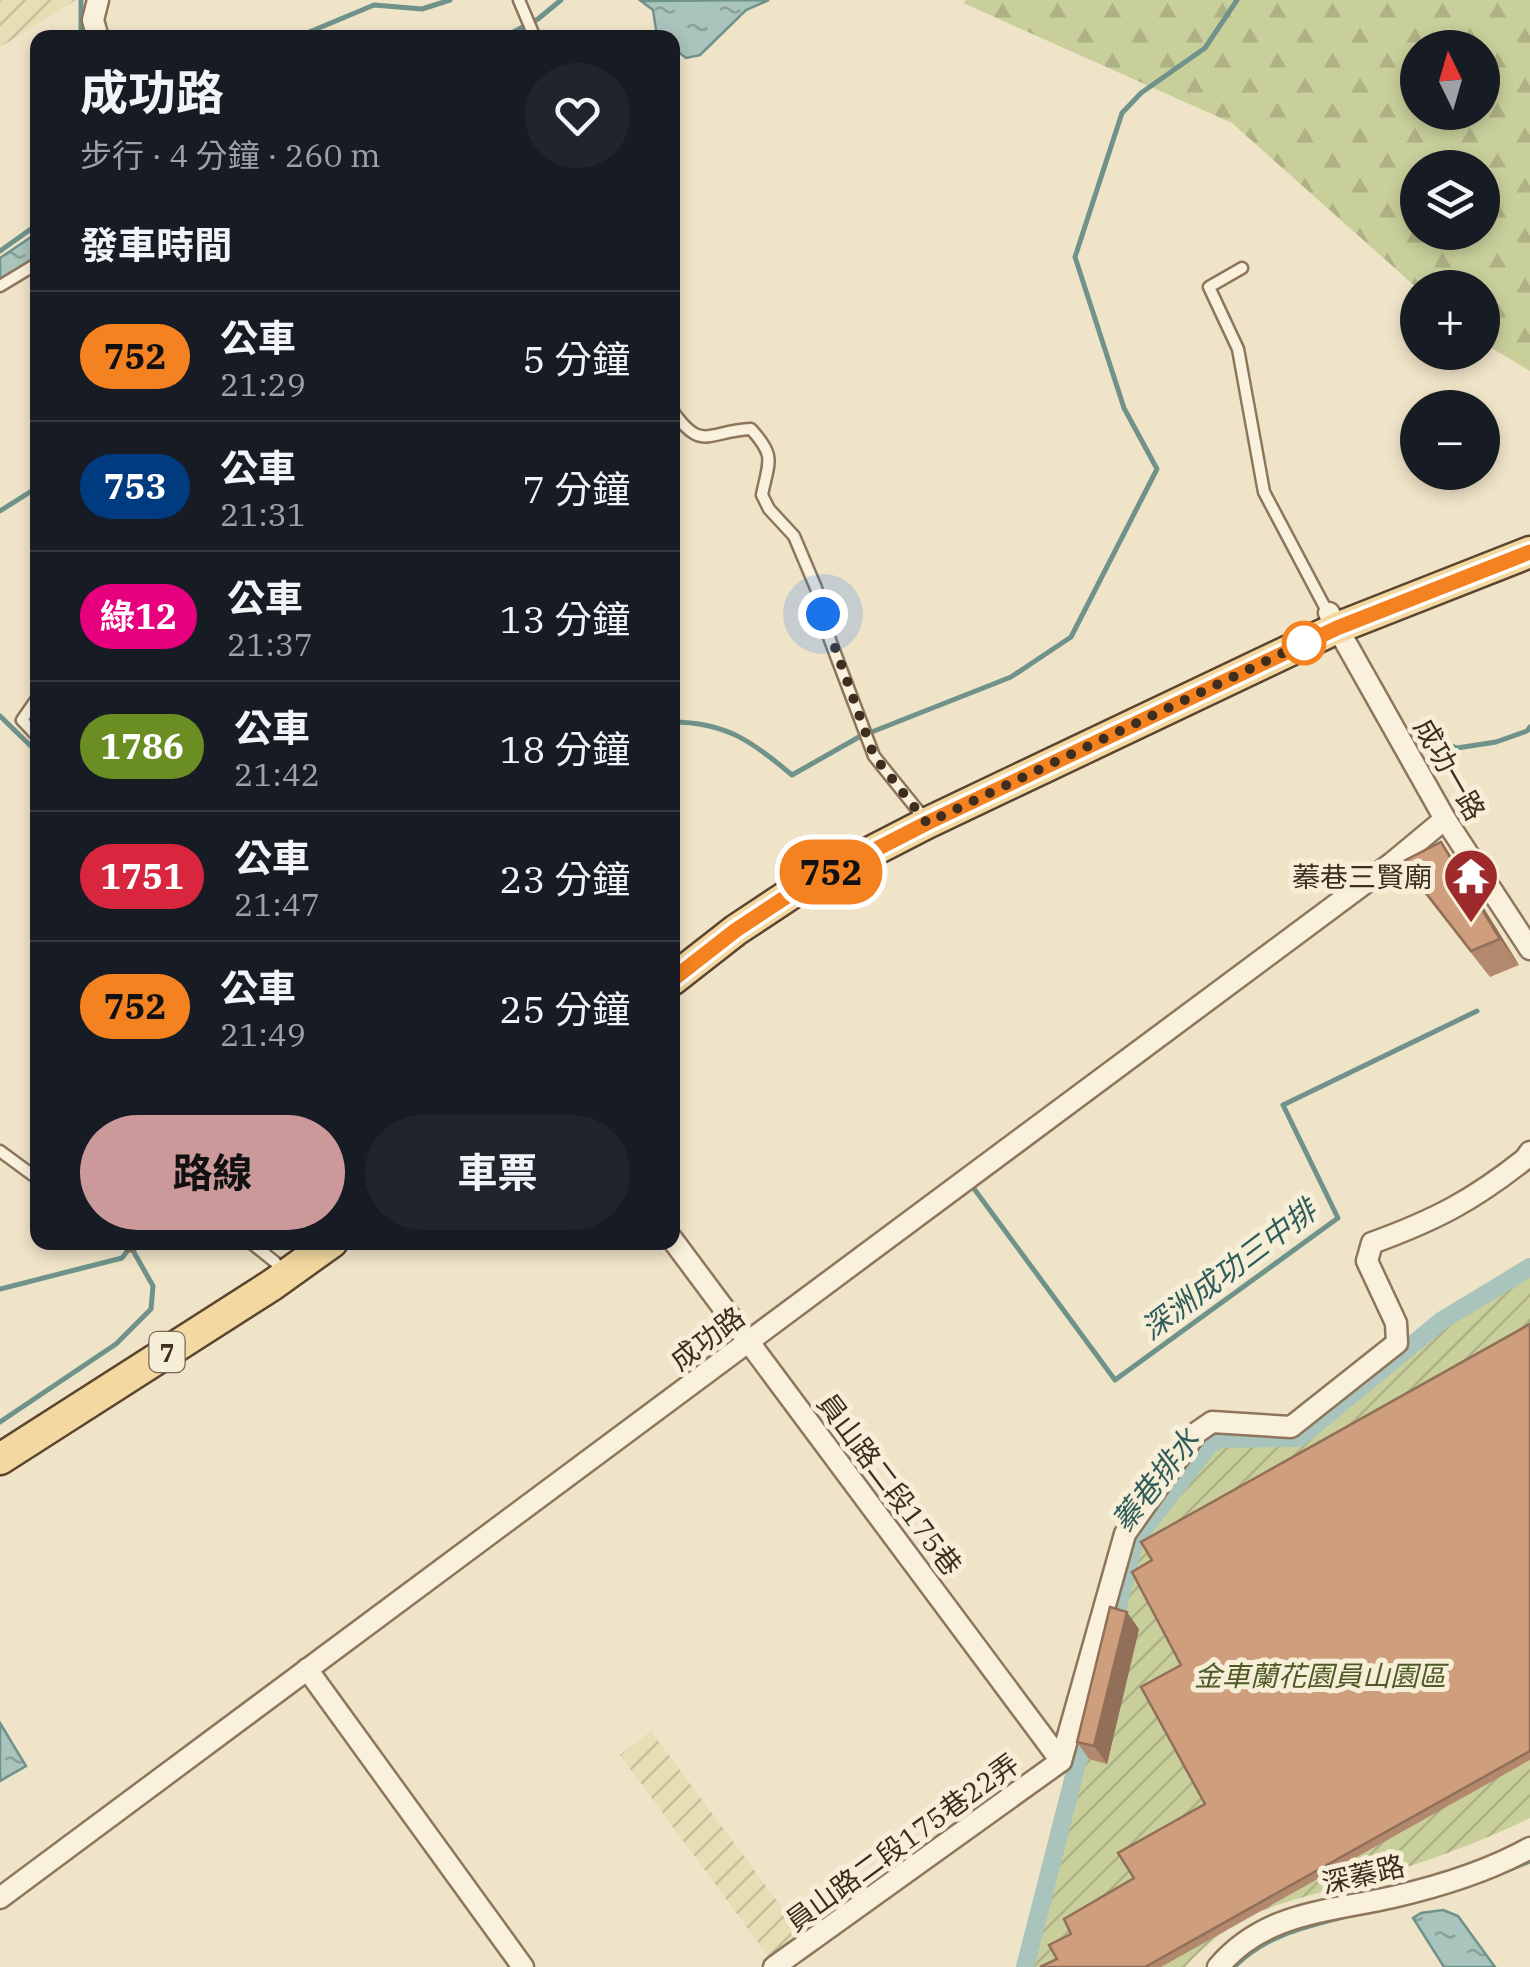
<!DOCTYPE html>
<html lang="zh-TW">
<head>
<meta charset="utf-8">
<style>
  :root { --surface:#171b24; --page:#20242c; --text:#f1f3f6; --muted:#9ea1a6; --line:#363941; --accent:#cc999b }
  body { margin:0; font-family:"IBM Plex Serif","Noto Sans TC",serif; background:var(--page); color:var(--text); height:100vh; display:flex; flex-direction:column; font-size:38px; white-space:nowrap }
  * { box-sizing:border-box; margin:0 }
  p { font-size:32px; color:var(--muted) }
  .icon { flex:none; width:55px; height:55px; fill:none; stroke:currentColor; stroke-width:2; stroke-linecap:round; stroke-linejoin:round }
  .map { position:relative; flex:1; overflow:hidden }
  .side { position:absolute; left:30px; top:30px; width:650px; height:1220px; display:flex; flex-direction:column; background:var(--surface); border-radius:20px; box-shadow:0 5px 15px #0003 }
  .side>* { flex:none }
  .badge { padding:0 20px; border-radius:32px; font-size:35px; line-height:65px }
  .needle { width:65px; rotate:355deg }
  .tools { position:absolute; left:1400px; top:30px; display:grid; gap:20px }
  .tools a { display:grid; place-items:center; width:100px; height:100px; border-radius:50%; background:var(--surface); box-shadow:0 5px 15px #0003; font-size:50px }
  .you { position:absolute; width:50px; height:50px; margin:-25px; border:8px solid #fff; border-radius:50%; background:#1a73e8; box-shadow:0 0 0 15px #1a73e833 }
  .map>.badge { position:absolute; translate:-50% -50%; box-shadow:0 0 0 5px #fff }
  h2 { padding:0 50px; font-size:38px; line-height:90px }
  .round { display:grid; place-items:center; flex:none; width:105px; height:105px; border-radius:52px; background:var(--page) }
  .head { display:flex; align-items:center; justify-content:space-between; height:170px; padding:0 50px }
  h1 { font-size:48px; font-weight:700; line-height:75px }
  .button { display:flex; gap:20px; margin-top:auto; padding:20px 50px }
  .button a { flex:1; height:115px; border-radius:60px; background:var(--accent); color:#111; font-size:40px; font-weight:700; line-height:115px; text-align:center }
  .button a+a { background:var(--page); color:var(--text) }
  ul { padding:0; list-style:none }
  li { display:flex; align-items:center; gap:30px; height:130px; padding:0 50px; border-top:2px solid var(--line) }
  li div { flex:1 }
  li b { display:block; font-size:38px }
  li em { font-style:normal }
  li .badge { min-width:110px; font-weight:700; text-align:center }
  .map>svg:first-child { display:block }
</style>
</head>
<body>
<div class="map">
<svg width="1530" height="1967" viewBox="0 0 1530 1967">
  <defs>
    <pattern id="farmland-furrows" width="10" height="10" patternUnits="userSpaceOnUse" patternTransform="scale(2.5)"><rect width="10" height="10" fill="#e6deb5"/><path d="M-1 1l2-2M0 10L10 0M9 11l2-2" fill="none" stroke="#c6bf9b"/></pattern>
    <pattern id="forest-firs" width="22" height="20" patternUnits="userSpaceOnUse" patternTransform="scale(2.5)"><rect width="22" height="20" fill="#c9cf9b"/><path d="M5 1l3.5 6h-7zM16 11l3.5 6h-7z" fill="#aeb285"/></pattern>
    <pattern id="garden-furrows" width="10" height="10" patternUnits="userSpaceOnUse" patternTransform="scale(2.5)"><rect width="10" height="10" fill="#c9cf9b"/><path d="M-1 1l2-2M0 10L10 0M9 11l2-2" fill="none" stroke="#aeb285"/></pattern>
    <pattern id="water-ripples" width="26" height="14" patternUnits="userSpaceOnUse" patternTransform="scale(2.5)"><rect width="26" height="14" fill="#a9c4bc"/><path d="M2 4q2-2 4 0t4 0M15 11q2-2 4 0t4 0" fill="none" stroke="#8ba098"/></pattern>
  </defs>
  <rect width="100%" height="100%" fill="#f0e4c8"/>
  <g fill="url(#farmland-furrows)">
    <path d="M0 0H76L0 47Z"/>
    <path d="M651 1731 806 1940 772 1961 620 1755Z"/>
  </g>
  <path fill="url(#forest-firs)" fill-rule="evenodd" d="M966 0H1530V371L1483 343 1482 288H1417L1232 123 963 3ZM1418 48H1482V112H1418ZM1418 168H1482V232H1418Z"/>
  <path fill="url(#garden-furrows)" d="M1530 1270V1818C1476 1844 1420 1864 1363 1881 1287 1903 1241 1905 1185 1967H1029L1079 1767 1141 1541 1219 1444 1294 1445 1474 1301Z"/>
  <g fill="url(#water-ripples)" stroke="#6f938a" stroke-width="2.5">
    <path d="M769 0 746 10 700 55 686 58 673 48 672 38 657 36 653 10 641 1Z"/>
    <path d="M37 233V258L0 281V258Z"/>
    <path d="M0 1723 26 1766 0 1781Z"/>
    <path d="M1443 1910 1458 1916 1495 1967H1444L1413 1918 1421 1913Z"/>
  </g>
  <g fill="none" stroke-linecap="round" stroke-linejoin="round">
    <g stroke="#6f938a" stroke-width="5">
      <path d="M81 38V0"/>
      <path d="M295 38 374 5 422 9 450 0"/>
      <path d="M502 38 538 19 561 0"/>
      <path d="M0 251 38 224"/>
      <path d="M0 511 38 487"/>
      <path d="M0 716 38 753"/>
      <path d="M672 722C726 722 753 742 792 775L859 737 1011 677 1071 637 1157 469 1124 408 1075 257 1122 113 1141 93 1205 48 1237 0"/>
      <path d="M1412 730 1457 748 1496 742 1527 731 1530 727"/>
      <path d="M972 1186 1115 1380 1338 1218 1283 1105 1477 1011"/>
      <path d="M0 1289 122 1258 131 1246"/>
      <path d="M0 1422 116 1344 151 1309 153 1286 131 1247"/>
      <path d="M1484 1880 1530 1861"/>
      <path d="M1234 1967C1266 1935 1304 1927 1347 1916"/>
    </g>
    <g stroke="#a9c4bc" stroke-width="18">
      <path d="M1111 1633 1135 1540 1208 1447 1218 1439 1299 1438 1441 1321 1530 1267"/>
      <path d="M1025 1967 1087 1725"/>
    </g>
    <g stroke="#8d765c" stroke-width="15">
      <g id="lane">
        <path d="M519 0 535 38"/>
        <path d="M1242 268 1209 287 1238 349 1264 492 1328 613"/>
        <path d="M0 286 38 263"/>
        <path d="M672 410C702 453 707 431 751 429 776 457 769 460 762 495L769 509 794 536 816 588 830 640 874 756 924 818"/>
        <path d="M38 697 22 720 38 737"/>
        <path d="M0 1151 38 1179"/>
        <path d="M126 1242 130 1245 137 1242"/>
        <path d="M250 1242 275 1262 285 1275"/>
      </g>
    </g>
    <g stroke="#8d765c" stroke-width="25">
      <g id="street">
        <path d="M98 0 93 20 98 38"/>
        <path d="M1329 613 1445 819 1530 949"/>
        <path d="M672 1239 1061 1761"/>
        <path d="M307 1669 523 1967"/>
        <path d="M1061 1761 1125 1534 1196 1433 1212 1422 1291 1427 1397 1343 1396 1323 1367 1261 1372 1243C1435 1220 1472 1201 1525 1159L1530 1152"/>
        <path d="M0 1898 1392 863 1445 819"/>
        <path d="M774 1967 1061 1761"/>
        <path d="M1218 1967C1265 1912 1327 1912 1393 1897 1441 1886 1487 1872 1530 1848"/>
      </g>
    </g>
    <g stroke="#5b4430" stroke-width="35">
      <g id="primary">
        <path d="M672 980 736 930 795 891 927 823 1337 628 1530 552"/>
        <path d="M0 1459 272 1285 332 1242"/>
      </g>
    </g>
    <use href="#lane" stroke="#faf1dc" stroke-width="10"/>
    <use href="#street" stroke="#faf1dc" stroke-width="20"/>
    <use href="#primary" stroke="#f3d9a0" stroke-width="30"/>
  </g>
  <g fill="#b2896c">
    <path d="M1441 842 1459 868 1519 965 1490 977 1420 888 1402 862Z"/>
    <path d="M1530 1324V1760L1161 1967H1040L1057 1959 1071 1934 1134 1878 1205 1804 1181 1665Z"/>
    <path d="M1139 1629 1107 1764 1089 1759 1077 1742Z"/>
  </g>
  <g fill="#916f58">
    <path d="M1441 842 1459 868 1519 965 1500 939Z"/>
    <path d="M1127 1612 1139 1629 1107 1764 1094 1746Z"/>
  </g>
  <g fill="#cf9f7d" stroke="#916f58" stroke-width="2.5">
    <path d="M1441 842 1500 939 1471 951 1402 862Z"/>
    <path d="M1530 1324V1751L1145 1967H1040L1057 1959 1049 1945 1071 1934 1064 1919 1134 1878 1118 1853 1205 1804 1141 1687 1181 1665 1132 1572 1152 1560 1141 1542Z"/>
    <path d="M1110 1607 1127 1612 1094 1746 1077 1742Z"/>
  </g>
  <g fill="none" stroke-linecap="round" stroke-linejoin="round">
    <g stroke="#fff" stroke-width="22">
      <path id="line" d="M672 980 736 930 795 891 927 823 1337 628 1530 552"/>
    </g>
    <use href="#line" stroke="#f58220" stroke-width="15"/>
    <path stroke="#3d2e20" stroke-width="10" stroke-dasharray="0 18" d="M823 614 874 756 927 823 1304 643"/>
  </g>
  <defs>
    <g id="temple-pin" transform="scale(2.875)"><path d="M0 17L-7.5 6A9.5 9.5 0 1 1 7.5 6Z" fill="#9e2a2b" stroke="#f7eed8"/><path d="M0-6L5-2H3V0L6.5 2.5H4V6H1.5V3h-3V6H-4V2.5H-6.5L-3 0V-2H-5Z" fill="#fff"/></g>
  </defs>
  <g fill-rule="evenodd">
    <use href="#temple-pin" x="1471" y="876"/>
  </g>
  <circle fill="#fff" stroke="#f58220" stroke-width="5" cx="1304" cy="643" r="20"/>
  <g text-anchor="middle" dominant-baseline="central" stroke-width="10" stroke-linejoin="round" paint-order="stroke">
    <rect fill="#f7eed8" stroke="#756857" stroke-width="2.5" x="149.5" y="1332" width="35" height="40" rx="8"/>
    <g font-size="25" font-weight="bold" fill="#3d2e20">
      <text x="167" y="1352">7</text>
    </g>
    <g font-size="28" fill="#3d2e20" stroke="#f7eed8">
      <text transform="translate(1450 769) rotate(60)">成功一路</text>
      <text transform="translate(707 1338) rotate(-37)">成功路</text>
      <text transform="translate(890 1484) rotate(53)">員山路二段175巷</text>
      <text transform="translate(902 1842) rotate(-36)">員山路二段175巷22弄</text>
      <text transform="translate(1363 1874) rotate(-13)">深蓁路</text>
    </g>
    <g font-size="28" fill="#3d2e20" stroke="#f7eed8" text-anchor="end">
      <text x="1432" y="876">蓁巷三賢廟</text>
    </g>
    <g font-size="28" font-style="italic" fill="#4d5a26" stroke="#f7eed8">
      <text x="1320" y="1675">金車蘭花園員山園區</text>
    </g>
    <g font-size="30" font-style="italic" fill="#2f5d5a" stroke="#f7eed8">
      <text transform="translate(1228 1269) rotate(-37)">深洲成功三中排</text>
      <text transform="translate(1155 1480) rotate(-52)">蓁巷排水</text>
    </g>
  </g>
</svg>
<div class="tools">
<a><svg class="needle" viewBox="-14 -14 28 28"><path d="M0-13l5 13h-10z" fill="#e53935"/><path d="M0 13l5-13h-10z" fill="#9ea1a6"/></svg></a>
<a><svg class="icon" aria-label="layers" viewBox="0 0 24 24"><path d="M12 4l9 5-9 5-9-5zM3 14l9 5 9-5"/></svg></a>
<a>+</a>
<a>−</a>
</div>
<div class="you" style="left:823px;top:614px"></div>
<b class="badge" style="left:831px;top:872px;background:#f58220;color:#111">752</b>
<section class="side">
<div class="head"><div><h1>成功路</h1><p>步行 · 4 分鐘 · 260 m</p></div><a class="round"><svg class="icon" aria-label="heart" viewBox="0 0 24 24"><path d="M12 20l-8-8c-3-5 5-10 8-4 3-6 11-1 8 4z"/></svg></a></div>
<h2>發車時間</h2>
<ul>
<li><span class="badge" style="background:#f58220;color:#111">752</span><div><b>公車</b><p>21:29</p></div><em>5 分鐘</em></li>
<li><span class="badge" style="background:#003b80;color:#fff">753</span><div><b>公車</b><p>21:31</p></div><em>7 分鐘</em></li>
<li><span class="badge" style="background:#e6007e;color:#fff">綠12</span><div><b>公車</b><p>21:37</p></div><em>13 分鐘</em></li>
<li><span class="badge" style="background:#6b8e23;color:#fff">1786</span><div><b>公車</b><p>21:42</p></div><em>18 分鐘</em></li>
<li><span class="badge" style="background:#d7263d;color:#fff">1751</span><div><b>公車</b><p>21:47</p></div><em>23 分鐘</em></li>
<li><span class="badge" style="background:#f58220;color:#111">752</span><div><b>公車</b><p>21:49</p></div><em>25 分鐘</em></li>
</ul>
<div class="button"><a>路線</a><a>車票</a></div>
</section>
</div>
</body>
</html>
